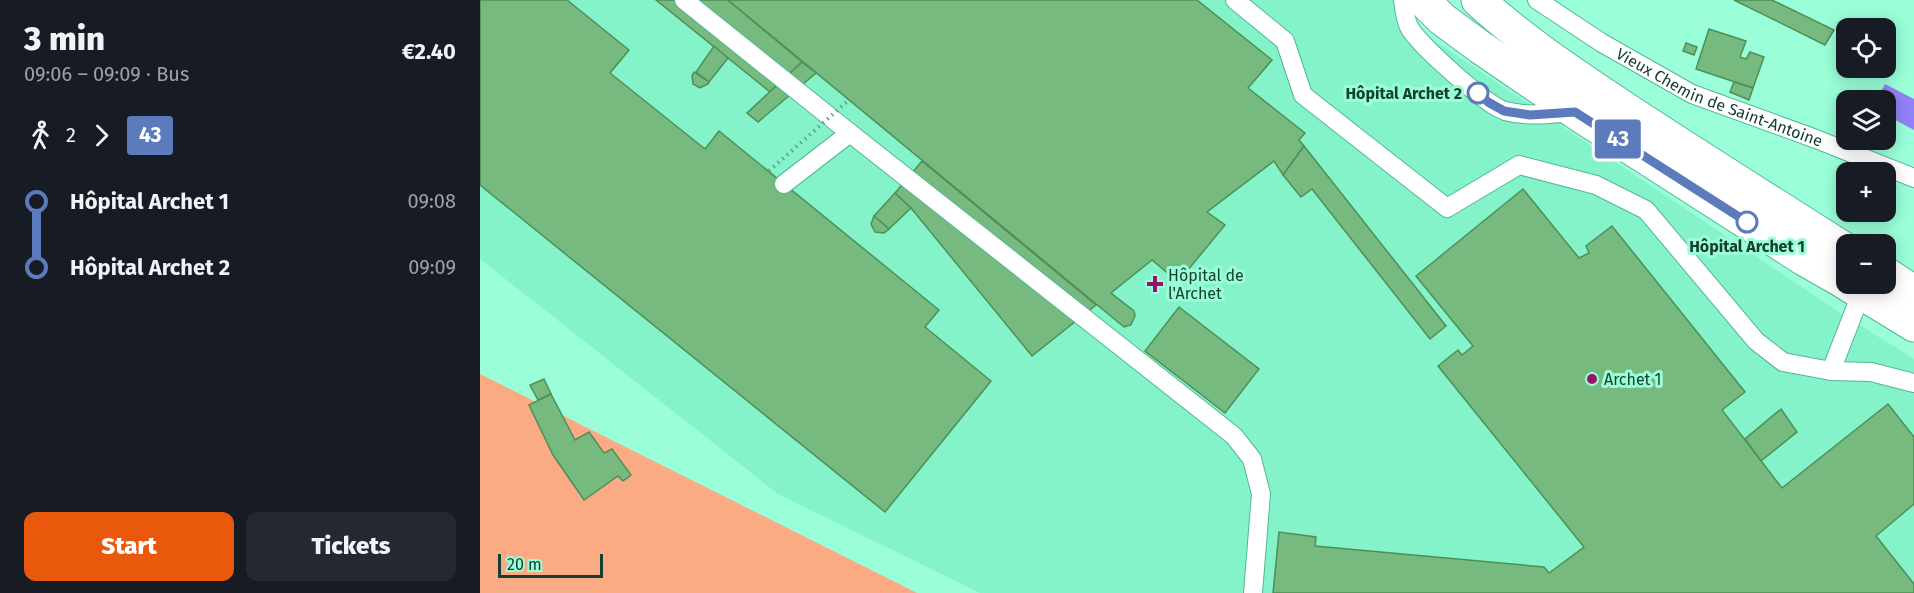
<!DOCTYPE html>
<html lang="en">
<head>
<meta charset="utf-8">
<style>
  :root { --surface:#171b24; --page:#242831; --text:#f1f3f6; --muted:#9ea1a6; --accent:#ea580c }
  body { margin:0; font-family:"Fira Sans",sans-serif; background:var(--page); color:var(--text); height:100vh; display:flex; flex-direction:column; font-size:22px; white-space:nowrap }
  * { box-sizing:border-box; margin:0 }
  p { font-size:20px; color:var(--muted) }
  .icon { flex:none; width:33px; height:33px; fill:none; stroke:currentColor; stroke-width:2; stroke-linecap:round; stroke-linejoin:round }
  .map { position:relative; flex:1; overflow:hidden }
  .sheet { display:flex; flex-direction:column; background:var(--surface); width:480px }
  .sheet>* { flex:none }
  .badge { padding:0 12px; border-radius:4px; font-size:21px; line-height:39px }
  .controls { position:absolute; left:1356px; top:18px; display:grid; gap:12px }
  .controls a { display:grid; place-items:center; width:60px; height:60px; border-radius:12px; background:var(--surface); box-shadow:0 3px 15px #0003; font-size:30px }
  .scale { position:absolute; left:18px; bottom:15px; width:105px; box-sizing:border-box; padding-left:6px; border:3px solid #154031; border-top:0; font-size:16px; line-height:21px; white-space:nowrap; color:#154031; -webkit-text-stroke:4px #9affd8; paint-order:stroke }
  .map>.badge { position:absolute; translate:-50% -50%; box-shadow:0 0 0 3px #fff }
  .legs { display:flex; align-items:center; gap:9px; height:66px; padding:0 24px; font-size:20px }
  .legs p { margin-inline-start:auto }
  .overview { display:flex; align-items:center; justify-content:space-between; height:102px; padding:0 24px }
  h1 { font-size:33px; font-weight:800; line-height:45px }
  .cta { display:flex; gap:12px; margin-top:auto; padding:12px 24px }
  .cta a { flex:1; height:69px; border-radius:12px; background:var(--accent); color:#fff; font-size:24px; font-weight:800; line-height:69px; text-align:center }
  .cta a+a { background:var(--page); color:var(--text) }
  ul { padding:0 24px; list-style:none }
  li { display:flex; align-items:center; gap:21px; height:66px; font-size:22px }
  li i { display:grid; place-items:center; width:9px; height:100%; margin:0 8px; background:currentColor }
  li i::after { content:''; width:15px; height:15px; margin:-8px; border:4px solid; border-radius:50%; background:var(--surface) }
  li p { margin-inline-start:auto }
  li:first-child i { background:linear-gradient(#0000 50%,currentColor 0) }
  li:last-child i { background:linear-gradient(currentColor 50%,#0000 0) }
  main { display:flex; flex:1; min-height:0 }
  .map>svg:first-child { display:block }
</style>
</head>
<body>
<main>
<section class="sheet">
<div class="overview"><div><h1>3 min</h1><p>09:06 – 09:09 · Bus</p></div><b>€2.40</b></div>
<div class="legs"><svg class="icon" aria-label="walk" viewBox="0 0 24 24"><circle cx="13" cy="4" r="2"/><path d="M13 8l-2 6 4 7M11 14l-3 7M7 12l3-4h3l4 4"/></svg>2<svg class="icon" aria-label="forward" viewBox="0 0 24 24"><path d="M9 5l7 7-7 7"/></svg><b class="badge" style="background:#5b7bbc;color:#fff">43</b></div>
<ul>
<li><i style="color:#5b7bbc"></i><b>Hôpital Archet 1</b><p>09:08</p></li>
<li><i style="color:#5b7bbc"></i><b>Hôpital Archet 2</b><p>09:09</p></li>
</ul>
<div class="cta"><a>Start</a><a>Tickets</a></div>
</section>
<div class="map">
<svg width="1434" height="593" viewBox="0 0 1434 593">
  <rect width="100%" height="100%" fill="#9affd8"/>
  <path fill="#84f3ca" d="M0 0H913L952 39 1356 310 1434 359V593H500L298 494 0 259Z"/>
  <path fill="#fbab83" d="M0 374 437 593H0Z"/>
  <path fill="#9282f7" d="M1405 84 1434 99V130L1406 115V100H1396Z"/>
  <g fill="#77ba7f" stroke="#4d9057" stroke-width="1.5">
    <path d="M0 0H87L149 50 130 73 225 149 239 131 459 310 445 327 511 381 405 512 0 185Z"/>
    <path d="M176 0H248L322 62 290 92Z"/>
    <path d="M248 0H717L792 60 768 88 825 133 819 140 824 146 803 175 794 161 727 212 745 225 698 282 672 260 631 293 654 311 655 316 651 325 644 327Z"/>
    <path d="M1254 0H1292L1354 30 1345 45Z"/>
    <path d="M1229 29 1266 41 1260 57 1266 59 1270 52 1284 57 1273 88 1216 69Z"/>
    <path d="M1206 43 1217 47 1214 55 1203 51Z"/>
    <path d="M234 46 248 58 229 82 216 72Z"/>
    <path d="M322 62 336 73 278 122 267 113Z"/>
    <path d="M214 72 229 82 228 84 220 88 213 84 212 76Z"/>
    <path d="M1254 82 1273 88 1269 100 1250 92Z"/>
    <path d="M824 146 966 326 950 339 832 189 821 197 803 175Z"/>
    <path d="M442 161 616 305 552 356 431 208 415 193Z"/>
    <path d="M1043 189 1099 258 1109 253 1106 246 1132 226 1265 392 1242 410 1302 488 1408 404 1434 437V504L1396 536 1434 584V593H793L799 532 836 537 835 546 1064 567 1069 573 1104 547 958 366 978 350 982 355 993 346 936 276Z"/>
    <path d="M415 193 431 208 409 229 394 216Z"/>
    <path d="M394 216 409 229 408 230 404 233 395 232 391 224Z"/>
    <path d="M699 307 779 369 745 413 665 351Z"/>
    <path d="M64 379 71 394 58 400 50 385Z"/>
    <path d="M71 394 95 440 109 432 124 453 132 449 151 475 143 481 138 476 104 500 73 455 49 405Z"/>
    <path d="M1301 409 1317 432 1281 461 1265 439Z"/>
  </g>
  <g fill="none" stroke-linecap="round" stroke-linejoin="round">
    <g stroke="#52b894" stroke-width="20">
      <g id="service">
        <path d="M204 0 370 133"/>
        <path d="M755 0 805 41 823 95 967 208 1039 165 1116 185 1166 210 1276 341 1303 362 1351 371 1391 372 1434 383"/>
        <path d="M923 0C924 8 925 19 929 27 938 44 1006 105 1025 111 1047 117 1071 114 1093 112"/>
        <path id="s1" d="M1057 0 1122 43 1212 94 1336 139 1434 178"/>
        <path d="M304 184 370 133 754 436 772 459 781 494 773 593"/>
        <path d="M1351 371 1384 286"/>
      </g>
    </g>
    <g stroke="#52b894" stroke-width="35">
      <g id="tertiary">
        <path d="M943 0 962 19 1000 47 1095 112 1324 259 1366 283"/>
        <path d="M998 0C1043 41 1093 74 1144 108 1217 156 1292 203 1366 250"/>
        <path d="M1406 274 1434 292"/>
        <path d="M1367 284 1434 325"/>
      </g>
    </g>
    <use href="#service" stroke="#fff" stroke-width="18"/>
    <use href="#tertiary" stroke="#fff" stroke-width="33"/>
    <path stroke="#5ba489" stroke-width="4" stroke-dasharray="1.5 4.5" stroke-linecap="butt" d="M289 171 369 100"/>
  </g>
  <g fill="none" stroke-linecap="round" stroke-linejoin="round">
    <g stroke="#fff" stroke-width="14">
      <path id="line-1" d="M998 93 1008 102 1024 111 1050 115 1095 112 1267 222"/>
    </g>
    <use href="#line-1" stroke="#5b7bbc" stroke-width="9"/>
  </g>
  <g fill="#fff" stroke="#5b7bbc" stroke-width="3">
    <circle cx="998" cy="93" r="10"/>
    <circle cx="1267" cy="222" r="10"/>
  </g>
  <g fill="#961269" stroke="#9affd8" stroke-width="2">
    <path d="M672 275h6v6h6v6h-6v6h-6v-6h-6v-6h6z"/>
    <circle cx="1112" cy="379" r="6"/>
  </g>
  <g text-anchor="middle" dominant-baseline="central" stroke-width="6" stroke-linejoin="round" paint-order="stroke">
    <g font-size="16" font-weight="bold" fill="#154031" stroke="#9affd8" text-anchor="end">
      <text x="982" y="93">Hôpital Archet 2</text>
      <text x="1267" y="246" text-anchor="middle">Hôpital Archet 1</text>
    </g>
    <g font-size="16" fill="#154031" stroke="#9affd8">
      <text stroke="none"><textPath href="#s1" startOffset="208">Vieux Chemin de Saint-Antoine</textPath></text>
    </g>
    <g font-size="16" fill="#154031" stroke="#9affd8" text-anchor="start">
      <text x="688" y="275">Hôpital de<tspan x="688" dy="18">l'Archet</tspan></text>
      <text x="1124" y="379">Archet 1</text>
    </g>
  </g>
</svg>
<div class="controls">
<a><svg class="icon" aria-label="locate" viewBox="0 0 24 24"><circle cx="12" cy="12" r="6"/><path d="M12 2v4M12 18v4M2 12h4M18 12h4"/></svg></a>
<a><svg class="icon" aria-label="layers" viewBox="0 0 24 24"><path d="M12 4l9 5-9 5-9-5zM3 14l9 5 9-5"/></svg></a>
<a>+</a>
<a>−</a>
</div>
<div class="scale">20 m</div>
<b class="badge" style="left:1138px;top:139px;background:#5b7bbc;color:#fff">43</b>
</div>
</main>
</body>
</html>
